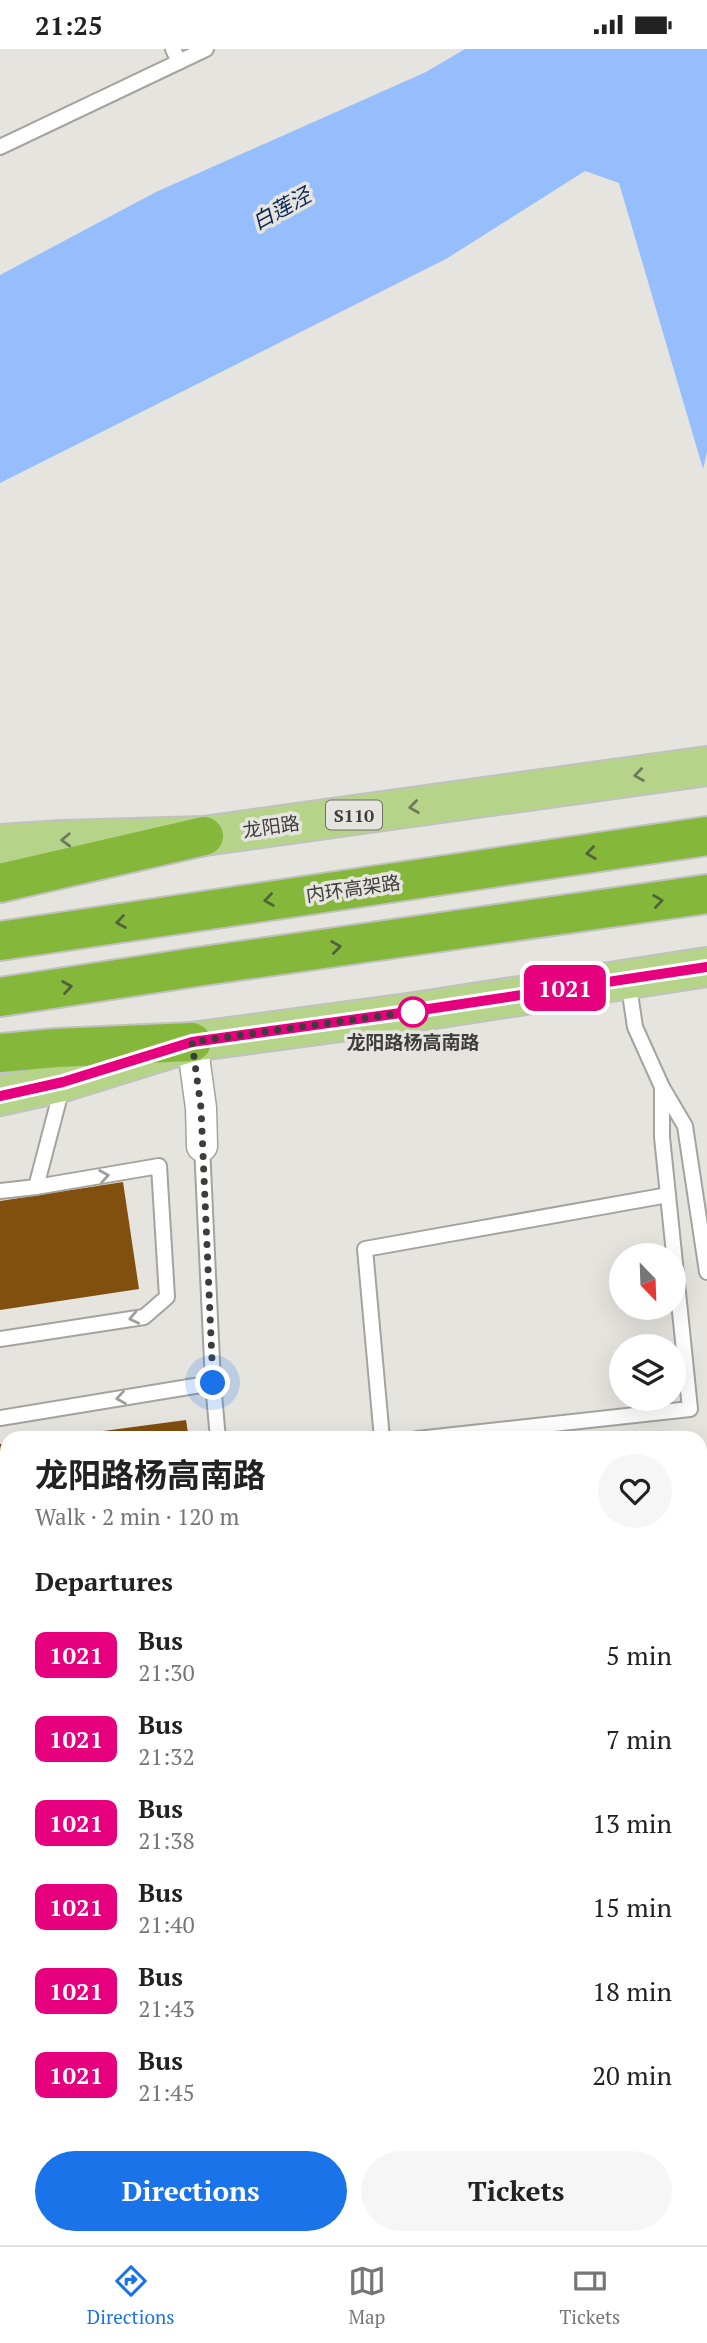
<!DOCTYPE html>
<html lang="en">
<head>
<meta charset="utf-8">
<style>
  :root { --surface:#fff; --page:#f6f6f6; --text:#222; --muted:#767676; --line:#e0e0e0; --accent:#1a73e8 }
  body { margin:0; font-family:"PT Serif","Noto Sans SC",serif; background:var(--page); color:var(--text); height:100vh; display:flex; flex-direction:column; font-size:26px; white-space:nowrap }
  * { box-sizing:border-box; margin:0 }
  p { font-size:23px; color:var(--muted) }
  .icon { flex:none; width:38px; height:38px; fill:none; stroke:currentColor; stroke-width:2; stroke-linecap:round; stroke-linejoin:round }
  .map { position:relative; flex:1; overflow:hidden }
  .sheet { position:absolute; left:0px; top:1382px; width:707px; height:814px; display:flex; flex-direction:column; background:var(--surface); border-radius:21px 21px 0 0; box-shadow:0 7px 28px #0002 }
  .sheet>* { flex:none }
  .badge { padding:0 14px; border-radius:10px; font-size:24px; line-height:46px }
  .needle { width:46px; rotate:157deg }
  .fabs { position:absolute; left:609px; top:1194px; display:grid; gap:14px }
  .fabs a { display:grid; place-items:center; width:77px; height:77px; border-radius:50%; background:var(--surface); box-shadow:0 7px 28px #0002; font-size:35px }
  .you { position:absolute; width:35px; height:35px; margin:-18px; border:5px solid #fff; border-radius:50%; background:#1a73e8; box-shadow:0 0 0 10px #1a73e833 }
  .map>.badge { position:absolute; translate:-50% -50%; box-shadow:0 0 0 4px #fff }
  h2 { padding:0 35px; font-size:26px; line-height:63px }
  .round { display:grid; place-items:center; flex:none; width:74px; height:74px; border-radius:37px; background:var(--page) }
  .overview { display:flex; align-items:center; justify-content:space-between; height:119px; padding:0 35px }
  h1 { font-size:33px; font-weight:700; line-height:52px }
  .primary-button { display:flex; gap:14px; margin-top:auto; padding:14px 35px }
  .primary-button a { flex:1; height:80px; border-radius:42px; background:var(--accent); color:#fff; font-size:28px; font-weight:700; line-height:80px; text-align:center }
  .primary-button a+a { background:var(--page); color:var(--text) }
  ul { padding:0; list-style:none }
  li { display:flex; align-items:center; gap:21px; height:84px; padding:0 35px }
  li div { flex:1 }
  li b { display:block; font-size:26px }
  li em { font-style:normal }
  li .badge { min-width:77px; font-weight:700; text-align:center }
  .status { display:flex; justify-content:space-between; align-items:center; height:49px; padding:0 35px; background:var(--surface); direction:ltr }
  .status svg { height:19px; fill:currentColor }
  .tab-bar { display:flex; justify-content:space-around; align-items:center; height:98px; border-top:2px solid var(--line); background:var(--surface); font-size:19px; color:var(--muted) }
  .tab-bar a { display:grid; justify-items:center; gap:4px }
  .tab-bar .selected { color:var(--accent) }
  .map>svg:first-child { display:block }
</style>
</head>
<body>
<div class="status"><b>21:25</b><svg viewBox="0 0 49 12"><path d="M0 12V9h3v3zM5 12V6h3v6zM10 12V3h3v9zM15 12V0h3v12zM26 1h20v11H26zM47 4h2v5h-2z"/></svg></div>
<div class="map">
<svg width="707" height="2196" viewBox="0 0 707 2196">
  <rect width="100%" height="100%" fill="#e6e4df"/>
  <g fill="#ead3df">
    <path d="M707 1775V2128L700 2135V1776Z"/>
    <path d="M406 2189H649L643 2196H407Z"/>
  </g>
  <path fill="#96bdfc" d="M465 0H707V403L703 420 619 134 585 122 446 210 0 434V226L156 143 426 23Z"/>
  <g fill="#814f0e">
    <path d="M123 1133 139 1240 0 1261V1152Z"/>
    <path d="M186 1371 189 1390H58V1388Z"/>
    <path d="M0 1395H7V1498L0 1499Z"/>
    <path d="M7 1597V1708L0 1709V1598Z"/>
  </g>
  <g fill="none" stroke-linecap="round" stroke-linejoin="round">
    <g stroke="#a5a39e" stroke-width="18">
      <g id="lane">
        <path d="M173 0 179 13"/>
        <path d="M0 98 206 0"/>
        <path d="M628 931 635 978 662 1038 685 1077 707 1223"/>
        <path d="M202 1097 213 1334 218 1390"/>
        <path d="M0 1142 36 1138 63 1035"/>
        <path d="M0 1290 144 1268 167 1248 159 1117 36 1138"/>
        <path d="M0 1369 213 1334"/>
        <path d="M382 1390 365 1200 668 1146"/>
        <path d="M417 1390 690 1360 662 1088V1038"/>
        <path d="M700 1540H707"/>
        <path d="M0 1733 7 1732"/>
      </g>
    </g>
    <g stroke="#a5a39e" stroke-width="33">
      <g id="street">
        <path d="M192 993 201 1059 202 1097"/>
        <path d="M700 1734 707 1733"/>
        <path d="M0 1768 7 1809"/>
        <path d="M320 2189V2196"/>
      </g>
    </g>
    <g stroke="#c1c1c0" stroke-width="42">
      <g id="primary">
        <path d="M0 795 62 791 204 787 707 717"/>
        <path d="M0 1047 63 1033 192 993 415 963 707 918"/>
      </g>
    </g>
    <g stroke="#c1c1c0" stroke-width="42">
      <g id="highway">
        <path d="M0 834 204 787"/>
        <path d="M0 892 707 787"/>
        <path d="M0 948 196 918 707 845"/>
        <path d="M0 1004 56 999 192 993"/>
      </g>
    </g>
    <use href="#lane" stroke="#fff" stroke-width="14"/>
    <use href="#street" stroke="#fff" stroke-width="30"/>
    <use href="#primary" stroke="#b6d489" stroke-width="38"/>
    <use href="#highway" stroke="#85b73b" stroke-width="38"/>
  </g>
  <defs><path id="oneway-chevron" d="M-2-3.5L2.5 0L-2 3.5" fill="none" stroke-width="1.6" stroke-linecap="round" stroke-linejoin="round" transform="scale(1.75)"/></defs>
  <g stroke="#6d795a">
    <use href="#oneway-chevron" transform="translate(639 726) rotate(172)"/>
    <use href="#oneway-chevron" transform="translate(414 758) rotate(172)"/>
    <use href="#oneway-chevron" transform="translate(66 791) rotate(178)"/>
  </g>
  <g stroke="#53623b">
    <use href="#oneway-chevron" transform="translate(591 804) rotate(172)"/>
    <use href="#oneway-chevron" transform="translate(269 851) rotate(172)"/>
    <use href="#oneway-chevron" transform="translate(658 852) rotate(-8)"/>
    <use href="#oneway-chevron" transform="translate(121 873) rotate(171)"/>
    <use href="#oneway-chevron" transform="translate(336 898) rotate(-8)"/>
    <use href="#oneway-chevron" transform="translate(67 938) rotate(-9)"/>
  </g>
  <g stroke="#9e9e9d">
    <use href="#oneway-chevron" transform="translate(104 1127) rotate(-9)"/>
    <use href="#oneway-chevron" transform="translate(134 1269) rotate(168)"/>
    <use href="#oneway-chevron" transform="translate(121 1349) rotate(171)"/>
  </g>
  <g fill="none" stroke-linecap="round" stroke-linejoin="round">
    <g stroke="#fff" stroke-width="16">
      <path id="line" d="M0 1047 63 1033 192 993 415 962 707 918"/>
    </g>
    <use href="#line" stroke="#e6007e" stroke-width="10"/>
    <path stroke="#3d3d3b" stroke-width="7" stroke-dasharray="0 12.6" d="M213 1334 201 1059 192 993 415 962 413 963"/>
  </g>
  <circle fill="#fff" stroke="#e6007e" stroke-width="3.5" cx="413" cy="963" r="14"/>
  <g text-anchor="middle" dominant-baseline="central" stroke-width="7" stroke-linejoin="round" paint-order="stroke">
    <rect fill="#e6e4df" stroke="#706f6c" stroke-width="2" x="326" y="751.5" width="56" height="29" rx="5"/>
    <g font-size="18" font-weight="bold" fill="#3d3d3b">
      <text x="354" y="766">S110</text>
    </g>
    <g font-size="19" fill="#3d3d3b" stroke="#e6e4df">
      <text transform="translate(271 777) rotate(-8)">龙阳路</text>
      <text transform="translate(353 839) rotate(-8)">内环高架路</text>
    </g>
    <g font-size="19" font-weight="bold" fill="#3d3d3b" stroke="#e6e4df">
      <text x="413" y="992">龙阳路杨高南路</text>
    </g>
    <g font-size="21" font-style="italic" fill="#092656" stroke="#e6e4df">
      <text transform="translate(281 159) rotate(-29)">白莲泾</text>
    </g>
  </g>
</svg>
<div class="fabs">
<a><svg class="needle" viewBox="-14 -14 28 28"><path d="M0-13l5 13h-10z" fill="#e53935"/><path d="M0 13l5-13h-10z" fill="#767676"/></svg></a>
<a><svg class="icon" aria-label="layers" viewBox="0 0 24 24"><path d="M12 4l9 5-9 5-9-5zM3 14l9 5 9-5"/></svg></a>
</div>
<div class="you" style="left:213px;top:1334px"></div>
<b class="badge" style="left:565px;top:939px;background:#e6007e;color:#fff">1021</b>
<section class="sheet">
<div class="overview"><div><h1>龙阳路杨高南路</h1><p>Walk · 2 min · 120 m</p></div><a class="round"><svg class="icon" aria-label="heart" viewBox="0 0 24 24"><path d="M12 20l-8-8c-3-5 5-10 8-4 3-6 11-1 8 4z"/></svg></a></div>
<h2>Departures</h2>
<ul>
<li><span class="badge" style="background:#e6007e;color:#fff">1021</span><div><b>Bus</b><p>21:30</p></div><em>5 min</em></li>
<li><span class="badge" style="background:#e6007e;color:#fff">1021</span><div><b>Bus</b><p>21:32</p></div><em>7 min</em></li>
<li><span class="badge" style="background:#e6007e;color:#fff">1021</span><div><b>Bus</b><p>21:38</p></div><em>13 min</em></li>
<li><span class="badge" style="background:#e6007e;color:#fff">1021</span><div><b>Bus</b><p>21:40</p></div><em>15 min</em></li>
<li><span class="badge" style="background:#e6007e;color:#fff">1021</span><div><b>Bus</b><p>21:43</p></div><em>18 min</em></li>
<li><span class="badge" style="background:#e6007e;color:#fff">1021</span><div><b>Bus</b><p>21:45</p></div><em>20 min</em></li>
</ul>
<div class="primary-button"><a>Directions</a><a>Tickets</a></div>
</section>
</div>
<nav class="tab-bar">
<a class="selected"><svg class="icon" aria-label="directions" viewBox="0 0 24 24"><path d="M12 3l9 9-9 9-9-9zM9 14v-3h6M13 9l2 2-2 2"/></svg>Directions</a>
<a><svg class="icon" aria-label="map" viewBox="0 0 24 24"><path d="M3 6l6-2 6 2 6-2v14l-6 2-6-2-6 2zM9 4v14M15 6v14"/></svg>Map</a>
<a><svg class="icon" aria-label="tickets" viewBox="0 0 24 24"><path d="M3 7h18v10H3zM15 7v10"/></svg>Tickets</a>
</nav>
</body>
</html>
